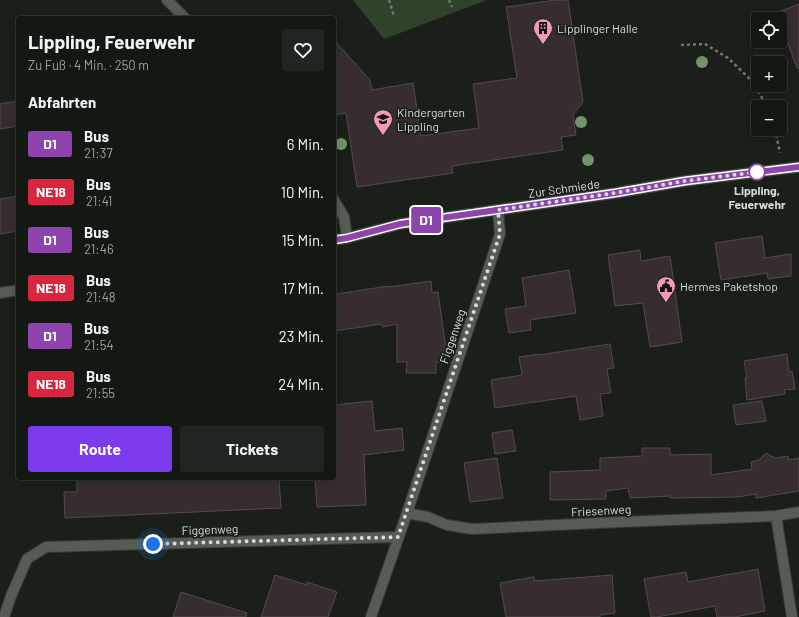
<!DOCTYPE html>
<html lang="de">
<head>
<meta charset="utf-8">
<style>
  :root { --surface:#141813; --page:#212521; --text:#f1f3f6; --muted:#9da0a0; --line:#333733; --accent:#7c3aed }
  body { margin:0; font-family:Barlow,sans-serif; background:var(--page); color:var(--text); height:100vh; display:flex; flex-direction:column; font-size:15px; white-space:nowrap }
  * { box-sizing:border-box; margin:0 }
  p { font-size:13px; color:var(--muted) }
  .icon { flex:none; width:22px; height:22px; fill:none; stroke:currentColor; stroke-width:2; stroke-linecap:round; stroke-linejoin:round }
  .map { position:relative; flex:1; overflow:hidden }
  .side { position:absolute; left:16px; top:16px; width:320px; height:464px; display:flex; flex-direction:column; background:var(--surface); border-radius:4px; box-shadow:0 2px 10px #0003,0 0 0 1px var(--line) }
  .side>* { flex:none }
  .badge { padding:0 8px; border-radius:3px; font-size:14px; line-height:26px }
  .controls { position:absolute; left:751px; top:12px; display:grid; gap:8px }
  .controls a { display:grid; place-items:center; width:36px; height:36px; border-radius:4px; background:var(--surface); box-shadow:0 2px 10px #0003,0 0 0 1px var(--line); font-size:20px }
  .you { position:absolute; width:20px; height:20px; margin:-10px; border:3px solid #fff; border-radius:50%; background:#1a73e8; box-shadow:0 0 0 6px #1a73e833 }
  .map>.badge { position:absolute; translate:-50% -50%; box-shadow:0 0 0 2px #fff }
  h2 { padding:0 12px; font-size:15px; line-height:36px }
  .round { display:grid; place-items:center; flex:none; width:42px; height:42px; border-radius:4px; background:var(--page) }
  .summary { display:flex; align-items:center; justify-content:space-between; height:68px; padding:0 12px }
  h1 { font-size:19px; font-weight:700; line-height:30px }
  .cta { display:flex; gap:8px; margin-top:auto; padding:8px 12px }
  .cta a { flex:1; height:46px; border-radius:4px; background:var(--accent); color:#fff; font-size:16px; font-weight:700; line-height:46px; text-align:center }
  .cta a+a { background:var(--page); color:var(--text) }
  ul { padding:0; list-style:none }
  li { display:flex; align-items:center; gap:12px; height:48px; padding:0 12px }
  li div { flex:1 }
  li b { display:block; font-size:15px }
  li em { font-style:normal }
  li .badge { min-width:44px; font-weight:700; text-align:center }
  .map>svg:first-child { display:block }
</style>
</head>
<body>
<div class="map">
<svg width="799" height="617" viewBox="0 0 799 617">
  <rect width="100%" height="100%" fill="#1a2019"/>
  <path fill="#2f432a" d="M353 0H487L384 39Z"/>
  <g fill="#372d30" stroke="#55494c">
    <path d="M556 0H568L583 102 573 115 576 135 561 137 563 150 452 166 453 173 357 187 346 113 334 115V40L370 80 372 90 413 83 421 136 479 128 473 84 517 78 506 7Z"/>
    <path d="M799 4V68H797L780 22V19H779L776 13Z"/>
    <path d="M18 101V126L0 129V104Z"/>
    <path d="M18 196V231L0 234V199Z"/>
    <path d="M762 236 765 258 791 254V276L768 279 767 273 721 280 715 243Z"/>
    <path d="M640 250 641 261 670 256 682 342 650 347 643 303 615 306 608 255Z"/>
    <path d="M569 270 576 313 530 320 531 330 509 333 505 309 526 306 522 278Z"/>
    <path d="M431 281 432 293 438 292 445 342V362H436V373H406L407 362H397V324L383 327 382 324 334 331V297L337 296 336 294 389 286V287Z"/>
    <path d="M610 344 614 368 607 369 611 393 600 394 603 416 580 420 576 396 495 408 491 380 522 375 519 357 539 354V355Z"/>
    <path d="M787 354 789 372 792 371 795 389 784 390 785 394 747 400 745 378H747L744 361Z"/>
    <path d="M372 401 375 431 402 428 404 450 364 455 366 505 317 507 315 478H334V470L337 469 334 445V405Z"/>
    <path d="M762 401 766 421 736 425 733 405Z"/>
    <path d="M512 430 516 451 495 454 492 433Z"/>
    <path d="M642 448H670V455L711 454V475L752 469 751 462 759 460 766 453 775 458 788 456 789 460 799 458V491L756 498V494L738 497 670 498V496L630 498 628 488 606 491V499L550 500V472L600 470V458L642 456Z"/>
    <path d="M497 458 503 498 470 502 464 463Z"/>
    <path d="M77 478H279L281 508 65 518 64 492H77Z"/>
    <path d="M758 569 765 611 735 617H717L715 606 657 617H651L644 579 686 572 688 582Z"/>
    <path d="M275 575 307 585V582L337 592 328 617H261Z"/>
    <path d="M612 575 615 613 600 615V617H506L500 583 534 577 535 581Z"/>
    <path d="M181 592 247 613 246 617H173Z"/>
  </g>
  <g fill="none" stroke-linecap="round" stroke-linejoin="round">
    <g stroke="#383c37" stroke-width="12">
      <g id="minor">
        <path d="M167 0 185 18"/>
        <path d="M334 200 344 217 347 238"/>
        <path d="M407 513 428 517 447 525 472 529 620 522 776 516 799 512"/>
        <path d="M776 516 792 617"/>
        <path d="M4 617 11 596 27 559 46 547 398 537"/>
        <path d="M371 617 407 513 500 234 498 210"/>
      </g>
    </g>
    <g stroke="#383c37" stroke-width="12">
      <g id="tertiary">
        <path d="M334 240 347 238 400 224 615 193 685 181 799 167"/>
        <path d="M0 293 18 290"/>
      </g>
    </g>
    <g stroke="#747973" stroke-width="2.5" stroke-dasharray="3 3" stroke-linecap="butt">
      <path d="M389 0 394 16"/>
      <path d="M449 0 452 7"/>
      <path d="M681 45 705 44 728 58 754 83 767 107"/>
      <path d="M775 129 780 153"/>
    </g>
    <use href="#minor" stroke="#555c53" stroke-width="10"/>
    <use href="#tertiary" stroke="#555c53" stroke-width="10"/>
  </g>
  <g fill="#71926a">
    <circle cx="702" cy="62" r="6"/>
    <circle cx="581" cy="122" r="6"/>
    <circle cx="341" cy="144" r="6"/>
    <circle cx="588" cy="160" r="6"/>
  </g>
  <g fill="none" stroke-linecap="round" stroke-linejoin="round">
    <g stroke="#fff" stroke-width="9">
      <path id="line" d="M334 240 347 238 400 224 615 193 685 181 799 167"/>
    </g>
    <use href="#line" stroke="#8e44ad" stroke-width="6"/>
    <path stroke="#d8dcd7" stroke-width="4" stroke-dasharray="0 7.2" d="M153 544 398 537 500 234 498 210 615 193 685 181 757 172"/>
  </g>
  <defs>
    <g id="building-pin" transform="scale(1)"><path d="M0 17L-7.5 6A9.5 9.5 0 1 1 7.5 6Z" fill="#f09ab4" stroke="#1a2019"/><path d="M-4-6H4V6H1V3H-1V6H-4ZM-2.5-4.3h1.7v1.8h-1.7ZM.8-4.3h1.7v1.8H.8ZM-2.5-1h1.7V.8h-1.7ZM.8-1h1.7V.8H.8Z" fill="#111"/></g>
    <g id="school-pin" transform="scale(1)"><path d="M0 17L-7.5 6A9.5 9.5 0 1 1 7.5 6Z" fill="#f09ab4" stroke="#1a2019"/><path d="M0-5L7-2L0 1L-7-2ZM-4 1L0 2.5L4 1V4Q0 6-4 4Z" fill="#111"/></g>
    <g id="civic-pin" transform="scale(1)"><path d="M0 17L-7.5 6A9.5 9.5 0 1 1 7.5 6Z" fill="#f09ab4" stroke="#1a2019"/><path d="M-.6-6.5H3V-4.5H.6V-3L4-1V1h2V6H-6V1h2V-1L-.6-3ZM-1.2 2.5V6h2.4V2.5Z" fill="#111"/></g>
  </defs>
  <g fill-rule="evenodd">
    <use href="#building-pin" x="543" y="28"/>
    <use href="#school-pin" x="383" y="119"/>
    <use href="#civic-pin" x="666" y="286"/>
  </g>
  <circle fill="#fff" stroke="#8e44ad" stroke-width="2" cx="757" cy="172" r="8"/>
  <g text-anchor="middle" dominant-baseline="central" stroke-width="3.5" stroke-linejoin="round" paint-order="stroke">
    <g font-size="12" fill="#d8dcd7" stroke="#1a2019" text-anchor="start">
      <text x="557" y="28">Lipplinger Halle</text>
      <text x="397" y="112">Kindergarten<tspan x="397" dy="14">Lippling</tspan></text>
      <text x="680" y="286">Hermes Paketshop</text>
    </g>
    <g font-size="12" fill="#d8dcd7" stroke="#1a2019">
      <text transform="translate(564 188) rotate(-8)">Zur Schmiede</text>
      <text transform="translate(452 336) rotate(-71)">Figgenweg</text>
      <text transform="translate(601 510) rotate(-3)">Friesenweg</text>
      <text transform="translate(210 529) rotate(-2)">Figgenweg</text>
    </g>
    <g font-size="12" font-weight="bold" fill="#d8dcd7" stroke="#1a2019">
      <text x="757" y="190">Lippling,<tspan x="757" dy="14">Feuerwehr</tspan></text>
    </g>
  </g>
</svg>
<div class="controls">
<a><svg class="icon" aria-label="locate" viewBox="0 0 24 24"><circle cx="12" cy="12" r="6"/><path d="M12 2v4M12 18v4M2 12h4M18 12h4"/></svg></a>
<a>+</a>
<a>−</a>
</div>
<div class="you" style="left:153px;top:544px"></div>
<b class="badge" style="left:426px;top:220px;background:#8e44ad;color:#fff">D1</b>
<section class="side">
<div class="summary"><div><h1>Lippling, Feuerwehr</h1><p>Zu Fuß · 4 Min. · 250 m</p></div><a class="round"><svg class="icon" aria-label="heart" viewBox="0 0 24 24"><path d="M12 20l-8-8c-3-5 5-10 8-4 3-6 11-1 8 4z"/></svg></a></div>
<h2>Abfahrten</h2>
<ul>
<li><span class="badge" style="background:#8e44ad;color:#fff">D1</span><div><b>Bus</b><p>21:37</p></div><em>6 Min.</em></li>
<li><span class="badge" style="background:#d7263d;color:#fff">NE18</span><div><b>Bus</b><p>21:41</p></div><em>10 Min.</em></li>
<li><span class="badge" style="background:#8e44ad;color:#fff">D1</span><div><b>Bus</b><p>21:46</p></div><em>15 Min.</em></li>
<li><span class="badge" style="background:#d7263d;color:#fff">NE18</span><div><b>Bus</b><p>21:48</p></div><em>17 Min.</em></li>
<li><span class="badge" style="background:#8e44ad;color:#fff">D1</span><div><b>Bus</b><p>21:54</p></div><em>23 Min.</em></li>
<li><span class="badge" style="background:#d7263d;color:#fff">NE18</span><div><b>Bus</b><p>21:55</p></div><em>24 Min.</em></li>
</ul>
<div class="cta"><a>Route</a><a>Tickets</a></div>
</section>
</div>
</body>
</html>
